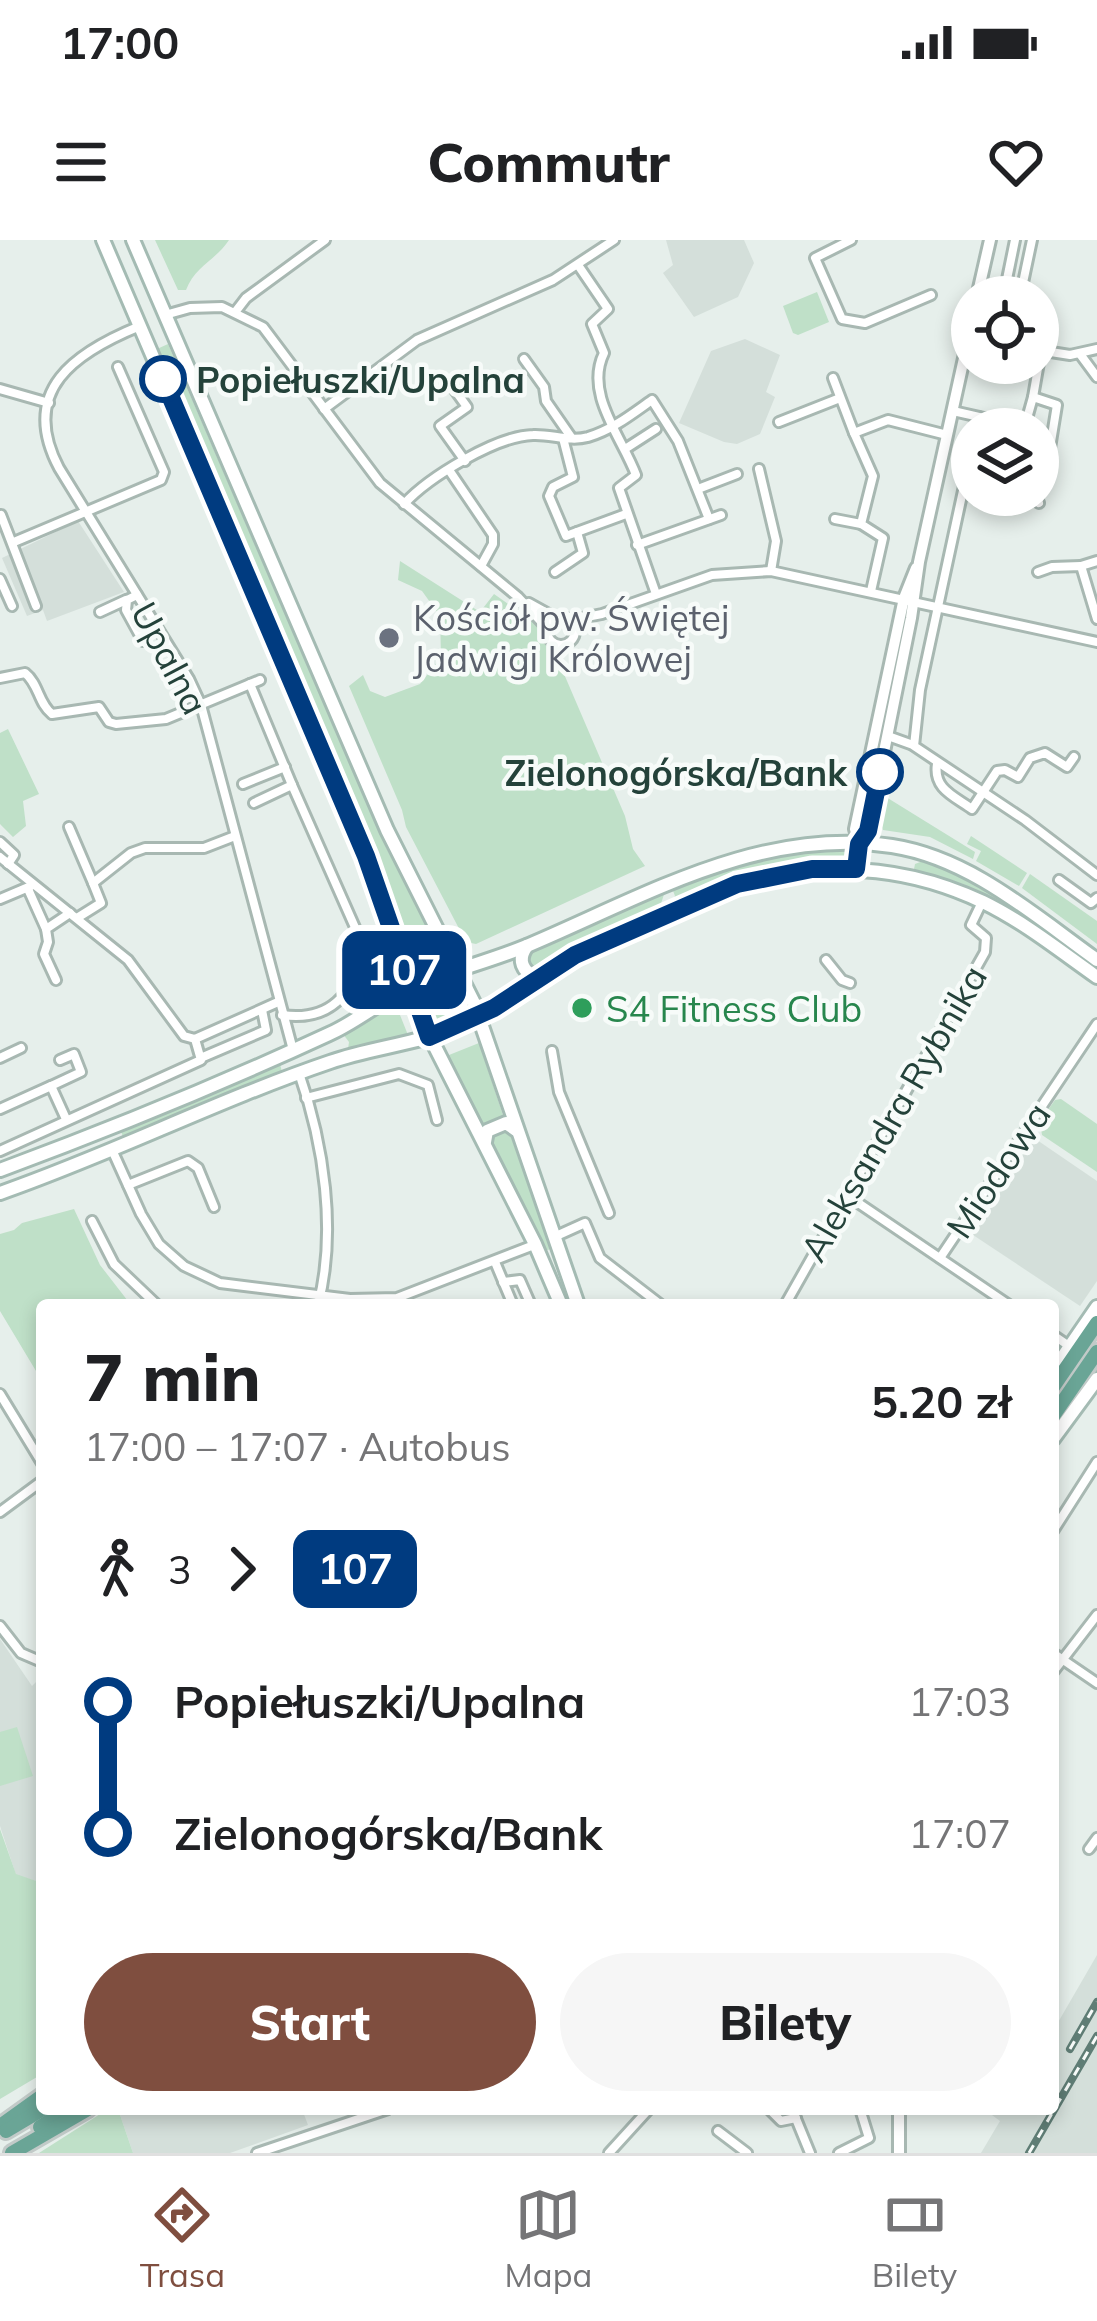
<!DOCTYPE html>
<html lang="pl">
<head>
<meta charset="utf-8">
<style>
  :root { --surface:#fff; --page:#f6f6f6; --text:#202124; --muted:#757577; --line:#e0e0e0; --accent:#7f4e3f }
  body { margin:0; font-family:Mulish,sans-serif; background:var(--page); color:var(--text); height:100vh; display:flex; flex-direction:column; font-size:45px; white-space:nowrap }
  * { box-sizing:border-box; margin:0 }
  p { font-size:39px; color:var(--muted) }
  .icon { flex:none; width:66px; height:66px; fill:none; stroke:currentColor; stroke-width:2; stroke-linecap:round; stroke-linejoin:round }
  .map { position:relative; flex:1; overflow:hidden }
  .side { position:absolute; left:36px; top:1059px; width:1023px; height:816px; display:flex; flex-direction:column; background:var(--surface); border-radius:12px; box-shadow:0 6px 18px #0003 }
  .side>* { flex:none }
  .badge { padding:0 24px; border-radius:18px; font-size:42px; line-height:78px }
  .fabs { position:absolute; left:951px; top:36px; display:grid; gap:24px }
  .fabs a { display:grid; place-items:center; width:108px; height:108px; border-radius:50%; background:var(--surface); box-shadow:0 6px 18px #0003; font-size:60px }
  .map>.badge { position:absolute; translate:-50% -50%; box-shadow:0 0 0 6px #fff }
  .legs { display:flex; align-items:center; gap:18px; height:132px; padding:0 48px; font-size:39px }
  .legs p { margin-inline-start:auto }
  .head { display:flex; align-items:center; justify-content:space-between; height:204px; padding:0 48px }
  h1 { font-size:66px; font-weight:800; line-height:90px }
  .action { display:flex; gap:24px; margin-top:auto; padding:24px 48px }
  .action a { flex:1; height:138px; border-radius:72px; background:var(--accent); color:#fff; font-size:48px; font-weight:800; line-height:138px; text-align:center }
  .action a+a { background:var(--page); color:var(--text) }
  ul { padding:0 48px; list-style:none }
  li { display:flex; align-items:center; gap:42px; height:132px; font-size:45px }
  li i { display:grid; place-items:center; width:18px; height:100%; margin:0 15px; background:currentColor }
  li i::after { content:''; width:30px; height:30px; margin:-15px; border:9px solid; border-radius:50%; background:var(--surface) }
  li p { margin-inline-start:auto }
  li:first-child i { background:linear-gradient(#0000 50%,currentColor 0) }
  li:last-child i { background:linear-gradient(currentColor 50%,#0000 0) }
  .status { display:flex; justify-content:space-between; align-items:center; height:84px; padding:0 60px; background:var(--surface); direction:ltr }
  .status svg { height:33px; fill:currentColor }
  header { display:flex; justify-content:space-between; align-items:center; height:156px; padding:0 48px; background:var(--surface); font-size:54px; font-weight:800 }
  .tab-bar { display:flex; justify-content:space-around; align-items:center; height:168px; border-top:3px solid var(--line); background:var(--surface); font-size:33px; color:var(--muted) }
  .tab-bar a { display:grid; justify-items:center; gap:6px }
  .tab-bar .on { color:var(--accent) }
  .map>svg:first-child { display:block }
</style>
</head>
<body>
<div class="status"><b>17:00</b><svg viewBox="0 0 49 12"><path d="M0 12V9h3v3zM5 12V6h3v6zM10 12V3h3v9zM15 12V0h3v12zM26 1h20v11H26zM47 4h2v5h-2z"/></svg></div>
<header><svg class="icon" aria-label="menu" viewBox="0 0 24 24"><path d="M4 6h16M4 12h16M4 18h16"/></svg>Commutr<svg class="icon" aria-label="heart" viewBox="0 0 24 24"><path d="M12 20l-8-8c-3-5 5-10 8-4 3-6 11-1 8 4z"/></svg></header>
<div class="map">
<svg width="1097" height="1913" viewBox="0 0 1097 1913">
  <rect width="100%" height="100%" fill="#e6efeb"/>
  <g fill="#d4dfda">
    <path d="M666 0H744L754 23 738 57 694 77 663 33 673 25Z"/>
    <path d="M745 99 780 115 766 152 775 157 760 194 737 204 724 202 679 183 711 111Z"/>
    <path d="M78 281 124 352 47 381 43 370 27 376 2 318Z"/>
    <path d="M1034 898 1097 941V1041L1080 1066 970 993Z"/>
    <path d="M0 1399 32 1446 42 1436V1643L16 1635 0 1586Z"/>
    <path d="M1097 1715V1913H981L1000 1881 984 1869H1053V1791Z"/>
    <path d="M118 1869H302L308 1885 230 1913H133Z"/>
  </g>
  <g fill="#bfe0c8">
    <path d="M155 0H229C216 20 195 26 186 50H178Z"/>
    <path d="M817 52 829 82 798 95 793 93 783 66Z"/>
    <path d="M168 104 387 609 445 717 411 727 375 617 157 109Z"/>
    <path d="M400 321 480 372 494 354 534 382 555 413 625 576 633 609 645 626 476 704 466 702 406 587 402 570 349 446 363 435 370 451 385 457 420 444 441 417 440 376 422 351 398 340Z"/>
    <path d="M8 489 39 554 23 561 26 586 13 597 0 584V493Z"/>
    <path d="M886 557 975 612 973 619 930 597 883 590 880 582Z"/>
    <path d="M971 596 1027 633 1019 646 976 621 981 611 967 604Z"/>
    <path d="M845 608 847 614 842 619C778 618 727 643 669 667L675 656 672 648 766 613Z"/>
    <path d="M928 619 975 641 1097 726V733L1013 673 913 634 915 624Z"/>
    <path d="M1030 634 1097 681V704L1022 648Z"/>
    <path d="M665 651 660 667 569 709 539 729 530 727 531 713Z"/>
    <circle cx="444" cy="763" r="20"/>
    <path d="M394 760 408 795 348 809 349 802 343 794Z"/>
    <path d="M479 803 505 881 485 890 444 817Z"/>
    <path d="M279 820 283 836 125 902 120 889Z"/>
    <path d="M1061 859 1097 884V932L1042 895 1040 881 1055 860Z"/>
    <path d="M504 889 509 891 551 1009 544 1011 490 900 491 894Z"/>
    <path d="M74 969 100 1025 131 1065H42L39 1136 0 1071V994L14 990 22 983Z"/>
    <path d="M17 1487 33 1536 0 1546V1492Z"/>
    <path d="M0 1589 16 1634 42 1643V1834L0 1859Z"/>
    <path d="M108 1869H118L133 1913H39Z"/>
  </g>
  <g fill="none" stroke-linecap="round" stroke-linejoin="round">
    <g stroke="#a8b8b2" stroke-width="14">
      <g id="minor">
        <path d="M851 0 815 18 842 79 865 83 931 55"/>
        <path d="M1015 0 1005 49 1021 53"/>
        <path d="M578 25 608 69 592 84 604 113C584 154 622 197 636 235L619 248 656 354"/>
        <path d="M1020 57 1032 0"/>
        <path d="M236 71 246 58 325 0"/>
        <path d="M165 75 190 68 222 67 263 87 380 243 518 357 547 388"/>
        <path d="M140 86C76 112 18 150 59 228L189 439 201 465 293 810"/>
        <path d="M1038 110 1070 115 1097 109"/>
        <path d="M1080 114 1097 137"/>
        <path d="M524 119 544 147 546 161 571 197"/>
        <path d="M833 138 854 193 888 180 947 195"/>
        <path d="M452 146 467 167 440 186 465 221"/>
        <path d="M0 149 49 163"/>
        <path d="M1033 157 1041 111"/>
        <path d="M324 169 417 100 553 40 614 0"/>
        <path d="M953 171 1019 186 1026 182 1033 157 1057 165 1049 214 1038 227"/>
        <path d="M779 182 840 158"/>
        <path d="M976 189 979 177"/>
        <path d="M854 193 873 236 861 284 883 298 871 351"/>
        <path d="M563 198 573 237 553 247 549 256 566 296 626 274"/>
        <path d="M625 209 656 189"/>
        <path d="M972 209 920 450 914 506 1025 580 1097 635"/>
        <path d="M759 229 776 301 771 331"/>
        <path d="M449 230 493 295V304L481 326"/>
        <path d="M698 249 737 234"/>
        <path d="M1036 255 1039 263"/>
        <path d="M404 264C429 237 496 196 533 195 551 194 569 202 588 197 612 190 632 174 652 160L678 201 709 279"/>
        <path d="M1 275 36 366"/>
        <path d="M835 279 861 284"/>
        <path d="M14 302 161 240 164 232 118 127"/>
        <path d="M637 305 721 275"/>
        <path d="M1081 326 1097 321"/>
        <path d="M555 332 583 313 577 292"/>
        <path d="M1038 332 1052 327 1081 326 1097 379"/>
        <path d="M0 339 12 366"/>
        <path d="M137 355 127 360 126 370 143 401"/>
        <path d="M529 363 556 378"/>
        <path d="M100 372 126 360"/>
        <circle cx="561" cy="391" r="14"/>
        <path d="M571 380 602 374 712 335 771 331 1097 402"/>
        <path d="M0 438 25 433C39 444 38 463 52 474L99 467 109 482 116 484 166 479 260 440"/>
        <path d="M250 444 292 545"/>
        <path d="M888 496 913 505"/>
        <path d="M937 524C933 549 954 556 972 569L997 531 1005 530 1018 537 1030 518 1045 513 1067 527 1074 517"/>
        <path d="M243 544 285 527"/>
        <path d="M254 563 292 545 365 710C352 755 330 782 282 775"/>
        <path d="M69 587 93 643"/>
        <path d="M0 602 14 615 8 624"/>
        <path d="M0 617 128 720 184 796 195 799 278 762"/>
        <path d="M1059 640 1091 663 1097 658"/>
        <path d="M28 649 46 689"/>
        <path d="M0 659 31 646"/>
        <path d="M77 678 101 663 93 643 131 613 145 608H204L235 596"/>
        <path d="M826 720 842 740 850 743"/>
        <path d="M56 740 44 714 48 702 46 689 70 673"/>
        <path d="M552 811 559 852 609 973"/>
        <path d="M203 817 266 790 262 770"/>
        <path d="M0 818 21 808"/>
        <path d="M299 833C324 904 337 992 318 1065"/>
        <path d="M51 846 81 832 74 814 60 820"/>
        <path d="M306 858 399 834 428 845 437 880"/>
        <path d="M0 869 51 846 66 879"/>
        <path d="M0 911 201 820 195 799"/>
        <path d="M113 912 141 974 159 1004 184 1026 220 1043 350 1059 397 1058 534 1005"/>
        <path d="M128 945 188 921 198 928 214 967"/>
        <path d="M848 956 1009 1065"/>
        <path d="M92 981 114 1024 156 1064"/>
        <path d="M554 997 585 983 600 1018 661 1065"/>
        <path d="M940 1018 1097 784"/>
        <path d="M495 1022 513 1065"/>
        <path d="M503 1042 520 1040 531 1065"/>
        <path d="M785 1065 985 712 986 698 971 685 982 662"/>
        <path d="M1053 1095 1069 1106"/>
        <path d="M0 1154 42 1223"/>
        <path d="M0 1272 42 1241"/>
        <path d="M1053 1291 1097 1222"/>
        <path d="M0 1386 21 1413 42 1422"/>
        <path d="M1053 1413 1097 1443"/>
        <path d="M1053 1432 1097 1375"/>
        <path d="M1089 1609 1097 1598"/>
        <path d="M769 1869 781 1881 796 1878"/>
        <path d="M792 1869 810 1913"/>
        <path d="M718 1891 747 1913"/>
        <path d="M257 1913 388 1869"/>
        <path d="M609 1913 649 1869"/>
        <path d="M839 1913 869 1898 860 1869"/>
      </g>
    </g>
    <g stroke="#a8b8b2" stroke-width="16">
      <g id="tertiary">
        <path d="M977 57 990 0"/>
        <path d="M859 604 868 591 911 378 919 322 972 82"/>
        <path d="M856 629 859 604 855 589 904 358 916 328"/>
        <path d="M899 1869V1913"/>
      </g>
    </g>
    <g stroke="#a4bbb3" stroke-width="18">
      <g id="secondary">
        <path d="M103 0 366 615 424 785 535 1004 561 1065"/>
        <path d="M133 0 387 590 474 763 578 1065"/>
        <path d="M527 706C519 717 520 727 531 735H542"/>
        <path d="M485 902 487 891 506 883 516 890"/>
        <path d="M0 930C111 889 221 844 329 794 354 783 375 765 400 753 443 731 492 722 536 702 650 653 763 587 892 606 970 618 1034 675 1097 720"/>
        <path d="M0 953C112 914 218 860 330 822 373 807 419 804 461 785 503 767 537 735 577 714 710 645 837 593 983 662 1024 682 1060 711 1097 737"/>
        <path d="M1053 1131 1097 1067"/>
        <path d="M1053 1199 1097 1139"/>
      </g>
    </g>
    <g stroke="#c2cac8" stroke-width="20">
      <g id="primary">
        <path d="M1053 1147 1097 1083"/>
        <path d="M1053 1176 1097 1112"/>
        <path d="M0 1886 42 1856"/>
        <path d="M40 1887 69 1869"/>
        <path d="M6 1891 43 1869"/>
        <path d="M12 1913 88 1869"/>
      </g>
    </g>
    <use href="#minor" stroke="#fff" stroke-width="8"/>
    <use href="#tertiary" stroke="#fff" stroke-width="10"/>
    <use href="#secondary" stroke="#fff" stroke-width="12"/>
    <use href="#primary" stroke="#6aa596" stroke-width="14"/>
    <g stroke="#5f7d75" stroke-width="8">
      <g id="rail">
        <path d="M1070 1809 1097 1762"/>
        <path d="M1029 1913 1097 1796"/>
      </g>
    </g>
    <use href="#rail" stroke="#f7fbf9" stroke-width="3" stroke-dasharray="9" stroke-linecap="butt"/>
  </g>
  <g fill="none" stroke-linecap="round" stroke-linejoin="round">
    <g stroke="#fff" stroke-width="27">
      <path id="line-1" d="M163 139 366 616 429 797 494 768 575 715 737 644 812 629H856L859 604 868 591 880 532"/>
    </g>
    <use href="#line-1" stroke="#003b80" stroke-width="18"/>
  </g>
  <g fill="#fff" stroke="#003b80" stroke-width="6">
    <circle cx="163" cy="139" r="21"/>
    <circle cx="880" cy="532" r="21"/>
  </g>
  <circle fill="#6b7280" stroke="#f7fbf9" stroke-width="4.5" cx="389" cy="398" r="12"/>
  <circle fill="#2e9e5b" stroke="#f7fbf9" stroke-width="4.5" cx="582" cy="768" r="12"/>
  <g text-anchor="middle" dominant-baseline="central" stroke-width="9" stroke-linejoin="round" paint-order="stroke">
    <g font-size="36" font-weight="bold" fill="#24423a" stroke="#f7fbf9" text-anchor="start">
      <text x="196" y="139">Popiełuszki/Upalna</text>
      <text x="847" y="532" text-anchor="end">Zielonogórska/Bank</text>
    </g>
    <g font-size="36" fill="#5b616d" stroke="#f7fbf9" text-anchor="start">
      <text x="413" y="377">Kościół pw. Świętej<tspan x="413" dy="41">Jadwigi Królowej</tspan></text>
    </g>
    <g font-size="36" fill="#24423a" stroke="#f7fbf9">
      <text transform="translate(170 418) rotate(62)">Upalna</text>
      <text transform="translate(893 873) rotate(-60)">Aleksandra Rybnika</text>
      <text transform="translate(998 930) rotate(-56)">Miodowa</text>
    </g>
    <g font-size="36" fill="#27864d" stroke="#f7fbf9" text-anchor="start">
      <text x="606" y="768">S4 Fitness Club</text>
    </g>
  </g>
</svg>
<div class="fabs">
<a><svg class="icon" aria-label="locate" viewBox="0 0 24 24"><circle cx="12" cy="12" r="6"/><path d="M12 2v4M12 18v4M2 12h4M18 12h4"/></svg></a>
<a><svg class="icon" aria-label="layers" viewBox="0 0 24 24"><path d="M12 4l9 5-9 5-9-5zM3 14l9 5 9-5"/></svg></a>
</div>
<b class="badge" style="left:404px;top:730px;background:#003b80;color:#fff">107</b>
<section class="side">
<div class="head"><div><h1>7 min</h1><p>17:00 – 17:07 · Autobus</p></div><b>5.20 zł</b></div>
<div class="legs"><svg class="icon" aria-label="walk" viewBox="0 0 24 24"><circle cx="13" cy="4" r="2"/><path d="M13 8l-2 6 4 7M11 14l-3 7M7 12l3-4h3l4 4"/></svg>3<svg class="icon" aria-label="forward" viewBox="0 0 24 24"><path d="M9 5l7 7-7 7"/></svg><b class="badge" style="background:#003b80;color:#fff">107</b></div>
<ul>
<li><i style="color:#003b80"></i><b>Popiełuszki/Upalna</b><p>17:03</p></li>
<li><i style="color:#003b80"></i><b>Zielonogórska/Bank</b><p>17:07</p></li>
</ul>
<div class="action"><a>Start</a><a>Bilety</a></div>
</section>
</div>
<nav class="tab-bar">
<a class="on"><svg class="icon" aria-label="directions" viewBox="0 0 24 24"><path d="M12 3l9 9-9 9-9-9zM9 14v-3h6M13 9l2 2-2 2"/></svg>Trasa</a>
<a><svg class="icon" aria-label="map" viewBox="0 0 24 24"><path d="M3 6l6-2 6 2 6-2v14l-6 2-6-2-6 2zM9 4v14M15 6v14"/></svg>Mapa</a>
<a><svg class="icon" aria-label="tickets" viewBox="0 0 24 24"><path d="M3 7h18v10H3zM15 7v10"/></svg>Bilety</a>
</nav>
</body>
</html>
